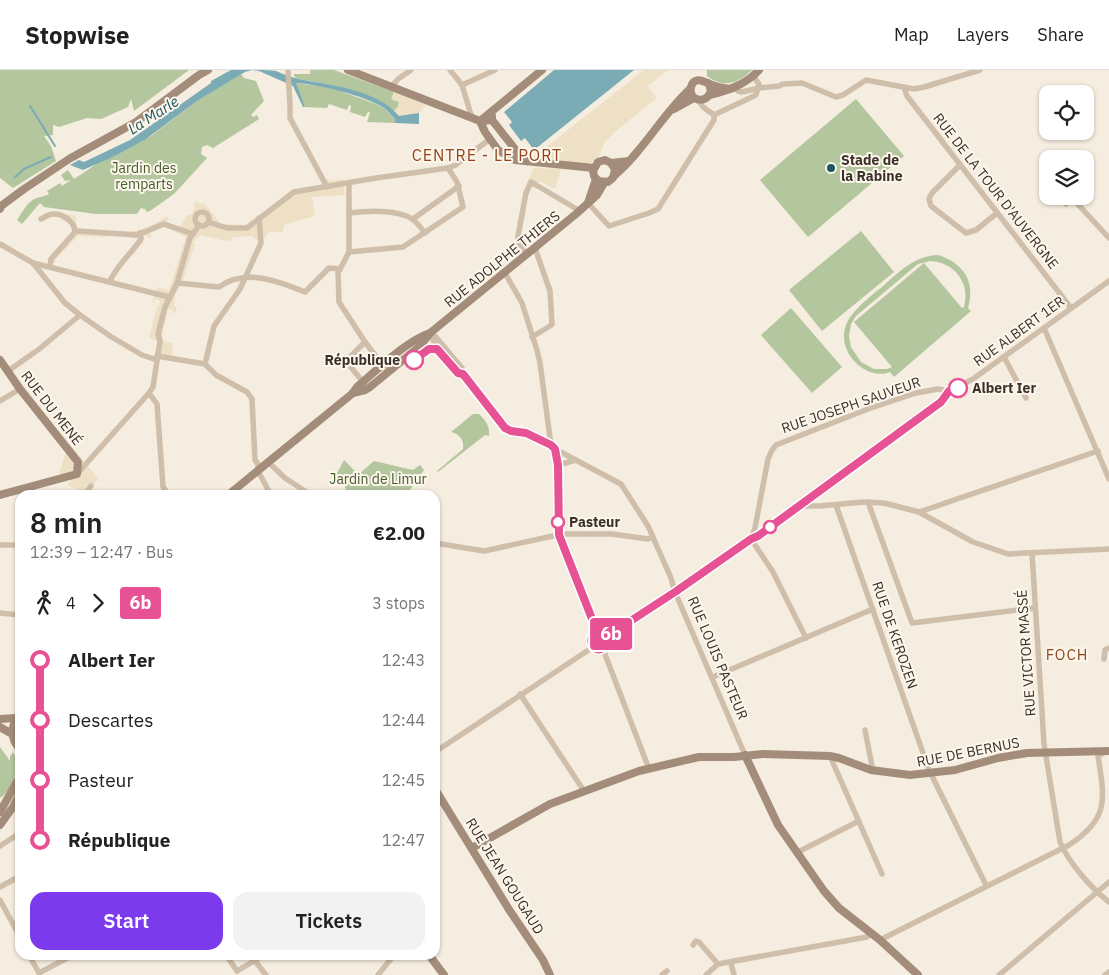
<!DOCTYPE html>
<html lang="en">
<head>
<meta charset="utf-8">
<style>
  :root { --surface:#fff; --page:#f2f2f2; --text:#222; --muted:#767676; --line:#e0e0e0; --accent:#7c3aed }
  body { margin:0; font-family:"IBM Plex Sans",sans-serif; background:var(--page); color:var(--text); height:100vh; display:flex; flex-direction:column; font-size:19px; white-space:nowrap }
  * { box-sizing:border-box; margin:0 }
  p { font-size:16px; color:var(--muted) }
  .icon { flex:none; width:28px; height:28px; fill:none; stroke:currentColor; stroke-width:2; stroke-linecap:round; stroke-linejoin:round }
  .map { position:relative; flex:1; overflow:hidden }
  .panel { position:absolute; left:15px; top:420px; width:425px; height:470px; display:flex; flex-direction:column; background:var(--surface); border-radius:15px; box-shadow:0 1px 4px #0004 }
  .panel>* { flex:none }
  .badge { padding:0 10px; border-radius:4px; font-size:18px; line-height:32px }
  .controls { position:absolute; left:1039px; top:15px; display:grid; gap:10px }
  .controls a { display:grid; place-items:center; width:55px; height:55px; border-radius:10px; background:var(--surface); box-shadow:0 1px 4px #0004; font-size:25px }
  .map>.badge { position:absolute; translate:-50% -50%; box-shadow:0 0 0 2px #fff }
  .legs { display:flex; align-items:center; gap:8px; height:55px; padding:0 15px; font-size:16px }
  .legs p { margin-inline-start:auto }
  .headline { display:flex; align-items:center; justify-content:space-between; height:85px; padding:0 15px }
  h1 { font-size:28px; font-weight:600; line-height:38px }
  .primary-button { display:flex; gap:10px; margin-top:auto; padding:10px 15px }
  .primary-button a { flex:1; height:58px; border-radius:15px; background:var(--accent); color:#fff; font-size:20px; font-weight:600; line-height:58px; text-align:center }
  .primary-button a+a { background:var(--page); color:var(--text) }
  ul { padding:0 15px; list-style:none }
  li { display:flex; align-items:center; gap:18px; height:60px; font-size:19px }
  li i { display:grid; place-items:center; width:8px; height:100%; margin:0 6px; background:currentColor }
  li i::after { content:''; width:12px; height:12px; margin:-6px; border:4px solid; border-radius:50%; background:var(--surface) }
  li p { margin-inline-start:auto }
  li:first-child i { background:linear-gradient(#0000 50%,currentColor 0) }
  li:last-child i { background:linear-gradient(currentColor 50%,#0000 0) }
  header { display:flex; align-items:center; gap:30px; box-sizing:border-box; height:70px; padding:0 25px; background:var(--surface); border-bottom:1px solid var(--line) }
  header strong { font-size:24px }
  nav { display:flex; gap:28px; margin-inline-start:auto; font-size:18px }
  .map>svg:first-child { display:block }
</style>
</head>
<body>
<header>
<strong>Stopwise</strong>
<nav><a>Map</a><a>Layers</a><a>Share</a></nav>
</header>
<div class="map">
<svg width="1109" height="905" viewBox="0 0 1109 905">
  <rect width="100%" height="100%" fill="#f5eddf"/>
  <g fill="#b4c69d" fill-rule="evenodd">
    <path d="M0 0H189L134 41 131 29 128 37 101 49 87 48 59 57 53 55V65L44 66 51 76 56 91 13 118 0 108Z"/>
    <path d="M310 0H334L394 22 392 29 399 32 398 37 394 41C373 21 325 13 297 9L294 6V4H310Z"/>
    <path d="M707 0H752C738 13 724 19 707 6Z"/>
    <path d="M241 4 244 8 256 11 264 31 251 45 253 47 257 45 259 49 213 78 207 75 202 77 201 84 207 88 174 124 150 141 147 142 145 139 141 138 137 144H96L44 137 40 133 22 154 17 150C22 143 29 129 37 128 42 126 44 127 49 124L47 121 60 113 62 116 71 110 65 111 61 105 68 100 74 109 101 91 117 85 151 66 197 31Z"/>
    <path d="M295 13 332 18 376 34 385 39 395 50V53L367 52 370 42H368L365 47 350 42 351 36 349 35 347 40 329 34 327 38 305 37Z"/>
    <path d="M856 29 904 86 808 167 760 110Z"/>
    <path d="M861 161 894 202 822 261 789 220Z"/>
    <path d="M938 185C963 193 976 211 968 238L971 241 894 307 890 302C880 306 869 303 861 297 844 285 838 263 851 246 859 235 872 225 882 217 899 202 914 186 938 185ZM930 191C954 192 971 213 964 237L962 238 924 193 854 252 892 297 887 299H874L861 292 851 277 849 266 851 254 856 246 918 194Z"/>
    <path d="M791 238 842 297 812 323 761 265Z"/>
    <path d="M473 344H479C486 351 490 356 489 366L485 365 438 402 437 401 463 379C464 370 460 364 451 362Z"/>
    <path d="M344 390 355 401 356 404H359L374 391 413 400 420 395 424 400 410 420 417 425H347L345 416 334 413 335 407Z"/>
    <path d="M0 677 10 691V686L13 682 18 692C17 703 10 722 0 728Z"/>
  </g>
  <g fill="#eee0c5">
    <path d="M644 0H668L648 16 657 28 618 59 604 73 599 87 594 91 585 94 535 86Z"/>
    <path d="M394 22 426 35 425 36 419 43 399 47 394 41 398 37 399 32 391 29Z"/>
    <path d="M534 98 561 99 555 119 540 111 535 118 525 116Z"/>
    <path d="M327 108 330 111 343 109 345 125 312 127 315 146 284 155 283 162H269L261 173 252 166 233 167 232 170 226 171 200 165 193 173 195 174 183 210 175 226 174 236 177 237 175 243H172L173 240 168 239 165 255H164L162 269 163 271 173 273 172 290 153 289 159 272 149 268 157 236H160L159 234 161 232 157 229 154 231 155 233 152 232 153 230 157 217 169 220 186 167 162 156 151 161V168L144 165 143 172 133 185 130 182 139 168 106 165V167L78 166 55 190V193L47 190 69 166 74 157 56 146 66 145 67 143 69 144 70 145 76 146V160L116 162 136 161 152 155 167 146 169 149 166 152 179 158 188 144 191 145 195 138 194 132 205 134 221 154 240 155H245L262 143 292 120 319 116Z"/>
    <path d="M72 377 98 409 87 423 67 415 71 411 67 404 59 405 66 381Z"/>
  </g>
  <g fill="#7bacb5">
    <path d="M231 0H252L245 2 197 31 146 69 117 85 83 100 70 95 79 90 84 92 130 70 211 13V11Z"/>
    <path d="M252 0C259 0 270 0 276 1 283 4 290 7 298 9 329 15 377 19 399 46L419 43V54L395 53V50C392 46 388 41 384 38 363 25 321 15 296 13L305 37H303L293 16 259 1Z"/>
    <path d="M554 0H634L534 80 525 68 521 71 509 55 512 52 504 42Z"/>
  </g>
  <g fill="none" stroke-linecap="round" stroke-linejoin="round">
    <g stroke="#7bacb5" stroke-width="2">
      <path d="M30 36 55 76"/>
      <path d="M15 107 24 99 51 87"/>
    </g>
    <g stroke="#cfbea9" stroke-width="5.5">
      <path d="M288 0 290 36"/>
      <path d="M450 0 462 15 472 48"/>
      <path d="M462 15 495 0"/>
      <path d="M392 16 398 9 411 0"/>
      <path d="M904 17 907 26 1071 238"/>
      <path d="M733 18 738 21 742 22 759 18 779 16 783 14 802 13 836 27 843 25 866 10 914 19 924 17 980 0"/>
      <path d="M698 30 703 37 714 45 756 25 759 14 753 6"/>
      <path d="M290 39V48L327 117"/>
      <path d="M458 93 490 69"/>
      <path d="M960 95 932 123 929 129 931 136 966 163 976 160 997 143"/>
      <path d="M349 113V182L338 203 339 232 365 272 388 302"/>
      <path d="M1073 129 1109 168"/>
      <path d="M588 133 609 156 649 143 658 139 714 50V45"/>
      <path d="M1066 134 1076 126"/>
      <circle cx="202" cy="149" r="7"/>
      <path d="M349 143C365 141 398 139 412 149 417 152 421 158 425 163"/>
      <path d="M41 149C45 147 49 144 53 144 63 143 75 152 75 162"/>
      <path d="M413 149 459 116"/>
      <path d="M208 152 227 158H247L294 122 376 108 448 98 456 95"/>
      <path d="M0 174 33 193 169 227"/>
      <path d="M349 182 403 177 463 137 457 112 448 98"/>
      <path d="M527 184 518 173V166L526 123 531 112 580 141"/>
      <path d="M33 193 65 233 80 245 110 266 142 285 157 290"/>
      <path d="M50 196 51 189 75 162 78 161 137 165 164 154 193 164"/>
      <path d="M505 203 522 233 537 280 540 293 551 375 555 379 558 395 559 465 597 563"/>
      <path d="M110 211C117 195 131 184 141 169L140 163"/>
      <path d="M177 213 219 217C245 198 278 211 305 222L329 198 340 199"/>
      <path d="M1044 258 1109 409"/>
      <path d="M430 263 435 266 462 298 463 304 505 358 511 361 526 363 551 375"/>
      <path d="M430 263 436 277 457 303 463 304"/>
      <path d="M532 267 550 256 552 254 550 221 535 178"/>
      <path d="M38 280 80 245"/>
      <path d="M157 286 205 294 216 305 247 322 252 329 255 390 258 394V401L271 425"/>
      <path d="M1004 287 1026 328"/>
      <path d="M205 294 214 256 240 219 261 173 259 148"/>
      <path d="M8 301 35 282"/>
      <path d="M363 312 350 296 347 290 365 272"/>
      <path d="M149 323 157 334 163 417 169 425"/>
      <path d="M0 331 20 319"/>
      <path d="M555 379 621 414 648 456 671 508 675 522 745 685"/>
      <path d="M268 392 285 408 311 425"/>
      <path d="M558 395 576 390"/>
      <path d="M77 404 149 323 153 317 160 271 158 264 165 237 177 213 190 168 199 155"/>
      <path d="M85 425 91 416"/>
      <path d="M868 432 912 553 1035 538"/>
      <path d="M836 435 929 700 986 815"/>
      <path d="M799 436H820L863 432 884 433 919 442 973 472 1008 484 1109 479"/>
      <path d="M919 442 1098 381"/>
      <path d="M751 469 755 458 768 389 772 380 776 375 868 339 916 323 938 319 949 321"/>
      <path d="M751 469 773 502 806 568"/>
      <path d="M435 473 484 481 562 464H612L648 469 653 467"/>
      <path d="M0 475H20"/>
      <path d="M1032 483 1044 674 1060 772C1069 793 1091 818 1109 832"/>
      <path d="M0 543 20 545"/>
      <path d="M607 567 675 522 751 469 762 463 941 332 949 321 973 309 1109 211"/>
      <path d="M593 577 591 569 597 563"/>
      <path d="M603 579 649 699"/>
      <path d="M1104 589 1105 580 1109 578"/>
      <path d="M713 607 873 539"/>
      <path d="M520 624 584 721"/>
      <path d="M865 660 872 696 871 700"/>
      <path d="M435 682 593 577"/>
      <path d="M830 686 882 804"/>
      <path d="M0 776 20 763"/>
      <path d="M796 783 859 751"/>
      <path d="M0 817 20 806"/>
      <path d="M0 830 20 867"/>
      <path d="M880 870 1069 775C1109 749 1105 730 1098 686L1105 682"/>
      <path d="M693 875 696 871 699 872 718 894"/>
      <path d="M29 885 39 903 73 885"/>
      <path d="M226 885 237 901"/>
      <path d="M255 891 266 905"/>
      <path d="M731 893 734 905"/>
      <path d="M237 901 264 885"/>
      <path d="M378 905 394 885"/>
      <path d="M662 905 667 901"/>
      <path d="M706 905 718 894 867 867 871 863"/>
      <path d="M999 905 1109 812"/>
      <path d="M1105 905 1109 902"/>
    </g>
    <g stroke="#a38d7a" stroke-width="8">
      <path d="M348 0 480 51 492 50"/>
      <path d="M709 14 711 21C708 29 702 32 694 28 691 25 690 22 691 17 694 6 703 11 710 14 716 17 723 18 730 19"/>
      <path d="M710 25C729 20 745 15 759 0"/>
      <path d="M674 39 694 28"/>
      <path d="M492 46V50L518 83 527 91"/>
      <path d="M480 51 485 62 498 80 515 90 594 98"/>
      <path d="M480 51 542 0"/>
      <path d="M611 93 615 99 613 108 608 112 598 111 594 106 593 101 598 92 605 90 611 93 629 91"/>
      <path d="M615 105C644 80 662 45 690 19"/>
      <path d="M588 133 596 109"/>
      <path d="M0 139 1 136 24 119 69 89 136 52 199 5 208 0"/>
      <path d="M0 290 20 319 78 392 77 404 0 425"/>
      <path d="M353 323 365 320 370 317 420 276 430 263 576 144 597 125 604 113"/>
      <path d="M228 425 353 323 357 317C377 300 406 271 430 263"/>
      <path d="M20 645C10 655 10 669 20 679"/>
      <path d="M0 649 16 648"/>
      <path d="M0 657 12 664"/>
      <path d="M745 685 778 755 824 821 839 838 880 870 918 905"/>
      <path d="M435 719 508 838 543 890 550 905"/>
      <path d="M0 742 20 706"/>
      <path d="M0 755 13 737 20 723"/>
      <path d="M472 778 550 734 639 701 699 687H734L763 684 830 686 839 688 871 700 910 705 955 700 998 688 1027 683 1109 681"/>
      <path d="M429 885 444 905"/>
    </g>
  </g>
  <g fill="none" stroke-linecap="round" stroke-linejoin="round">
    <g stroke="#fff" stroke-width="11">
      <path id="line-1" d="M414 290 429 279H437L458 303 463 304 505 358 511 361 526 363 551 375 555 379 558 395 559 465 596 559 597 563 592 567C589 578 599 584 607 575L606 567 675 522 751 469 758 466 941 332 949 321 958 318"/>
    </g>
    <use href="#line-1" stroke="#e75294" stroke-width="8"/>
  </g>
  <circle fill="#1b5561" stroke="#fcf6ec" stroke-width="2" cx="831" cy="98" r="5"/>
  <g fill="#fff" stroke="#e75294" stroke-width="2.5">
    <circle cx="414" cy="290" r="9"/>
    <circle cx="958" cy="318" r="9"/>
    <circle cx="558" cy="452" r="6"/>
    <circle cx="770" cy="457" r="6"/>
  </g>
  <g text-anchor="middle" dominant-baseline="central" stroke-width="4" stroke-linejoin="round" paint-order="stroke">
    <g font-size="14" font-weight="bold" fill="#3b312a" stroke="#fcf6ec" text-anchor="start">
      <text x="841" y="90">Stade de<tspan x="841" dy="16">la Rabine</tspan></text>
    </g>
    <g font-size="14" fill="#455c2b" stroke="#fcf6ec">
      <text x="144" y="98">Jardin des<tspan x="144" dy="16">remparts</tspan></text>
      <text x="378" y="409">Jardin de Limur</text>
    </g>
    <g font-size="14" fill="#3b312a" stroke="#fcf6ec">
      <text transform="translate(996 121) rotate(52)">RUE DE LA TOUR D'AUVERGNE</text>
      <text transform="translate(502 189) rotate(-39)">RUE ADOLPHE THIERS</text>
      <text transform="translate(1019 261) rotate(-36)">RUE ALBERT 1ER</text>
      <text transform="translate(851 335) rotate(-19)">RUE JOSEPH SAUVEUR</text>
      <text transform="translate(52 338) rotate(52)">RUE DU MENÉ</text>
      <text transform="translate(895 565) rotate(71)">RUE DE KEROZEN</text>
      <text transform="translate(1026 583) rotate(-94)">RUE VICTOR MASSÉ</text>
      <text transform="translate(718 588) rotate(67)">RUE LOUIS PASTEUR</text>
      <text transform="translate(968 682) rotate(-11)">RUE DE BERNUS</text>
      <text transform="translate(505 806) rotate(58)">RUE JEAN GOUGAUD</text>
    </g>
    <g font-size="14" font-weight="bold" fill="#3b312a" stroke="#fcf6ec" text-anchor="start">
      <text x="400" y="290" text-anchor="end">République</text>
      <text x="972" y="318">Albert Ier</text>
      <text x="569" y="452">Pasteur</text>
    </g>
    <g font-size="15" font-style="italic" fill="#1b5561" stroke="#fcf6ec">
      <text transform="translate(153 45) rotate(-33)">La Marle</text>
    </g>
    <g font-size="15" letter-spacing="1" fill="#92441b" stroke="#fcf6ec">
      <text x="1067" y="584">FOCH</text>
    </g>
    <g font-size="16" letter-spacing="1" fill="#92441b" stroke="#fcf6ec">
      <text x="487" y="85">CENTRE - LE PORT</text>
    </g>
  </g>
</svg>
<div class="controls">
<a><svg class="icon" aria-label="locate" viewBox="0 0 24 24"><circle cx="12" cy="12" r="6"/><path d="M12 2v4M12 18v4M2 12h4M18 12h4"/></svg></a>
<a><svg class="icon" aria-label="layers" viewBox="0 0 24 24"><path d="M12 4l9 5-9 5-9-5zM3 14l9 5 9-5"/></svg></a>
</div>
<b class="badge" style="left:611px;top:564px;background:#e75294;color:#fff">6b</b>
<section class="panel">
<div class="headline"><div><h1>8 min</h1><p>12:39 – 12:47 · Bus</p></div><b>€2.00</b></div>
<div class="legs"><svg class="icon" aria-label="walk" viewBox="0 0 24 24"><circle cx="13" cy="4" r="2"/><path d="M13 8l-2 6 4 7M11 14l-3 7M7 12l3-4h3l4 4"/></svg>4<svg class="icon" aria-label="forward" viewBox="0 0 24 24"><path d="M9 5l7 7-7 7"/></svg><b class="badge" style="background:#e75294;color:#fff">6b</b><p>3 stops</p></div>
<ul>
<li><i style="color:#e75294"></i><b>Albert Ier</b><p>12:43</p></li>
<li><i style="color:#e75294"></i><span>Descartes</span><p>12:44</p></li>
<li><i style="color:#e75294"></i><span>Pasteur</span><p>12:45</p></li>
<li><i style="color:#e75294"></i><b>République</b><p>12:47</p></li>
</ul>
<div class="primary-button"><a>Start</a><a>Tickets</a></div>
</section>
</div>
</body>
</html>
